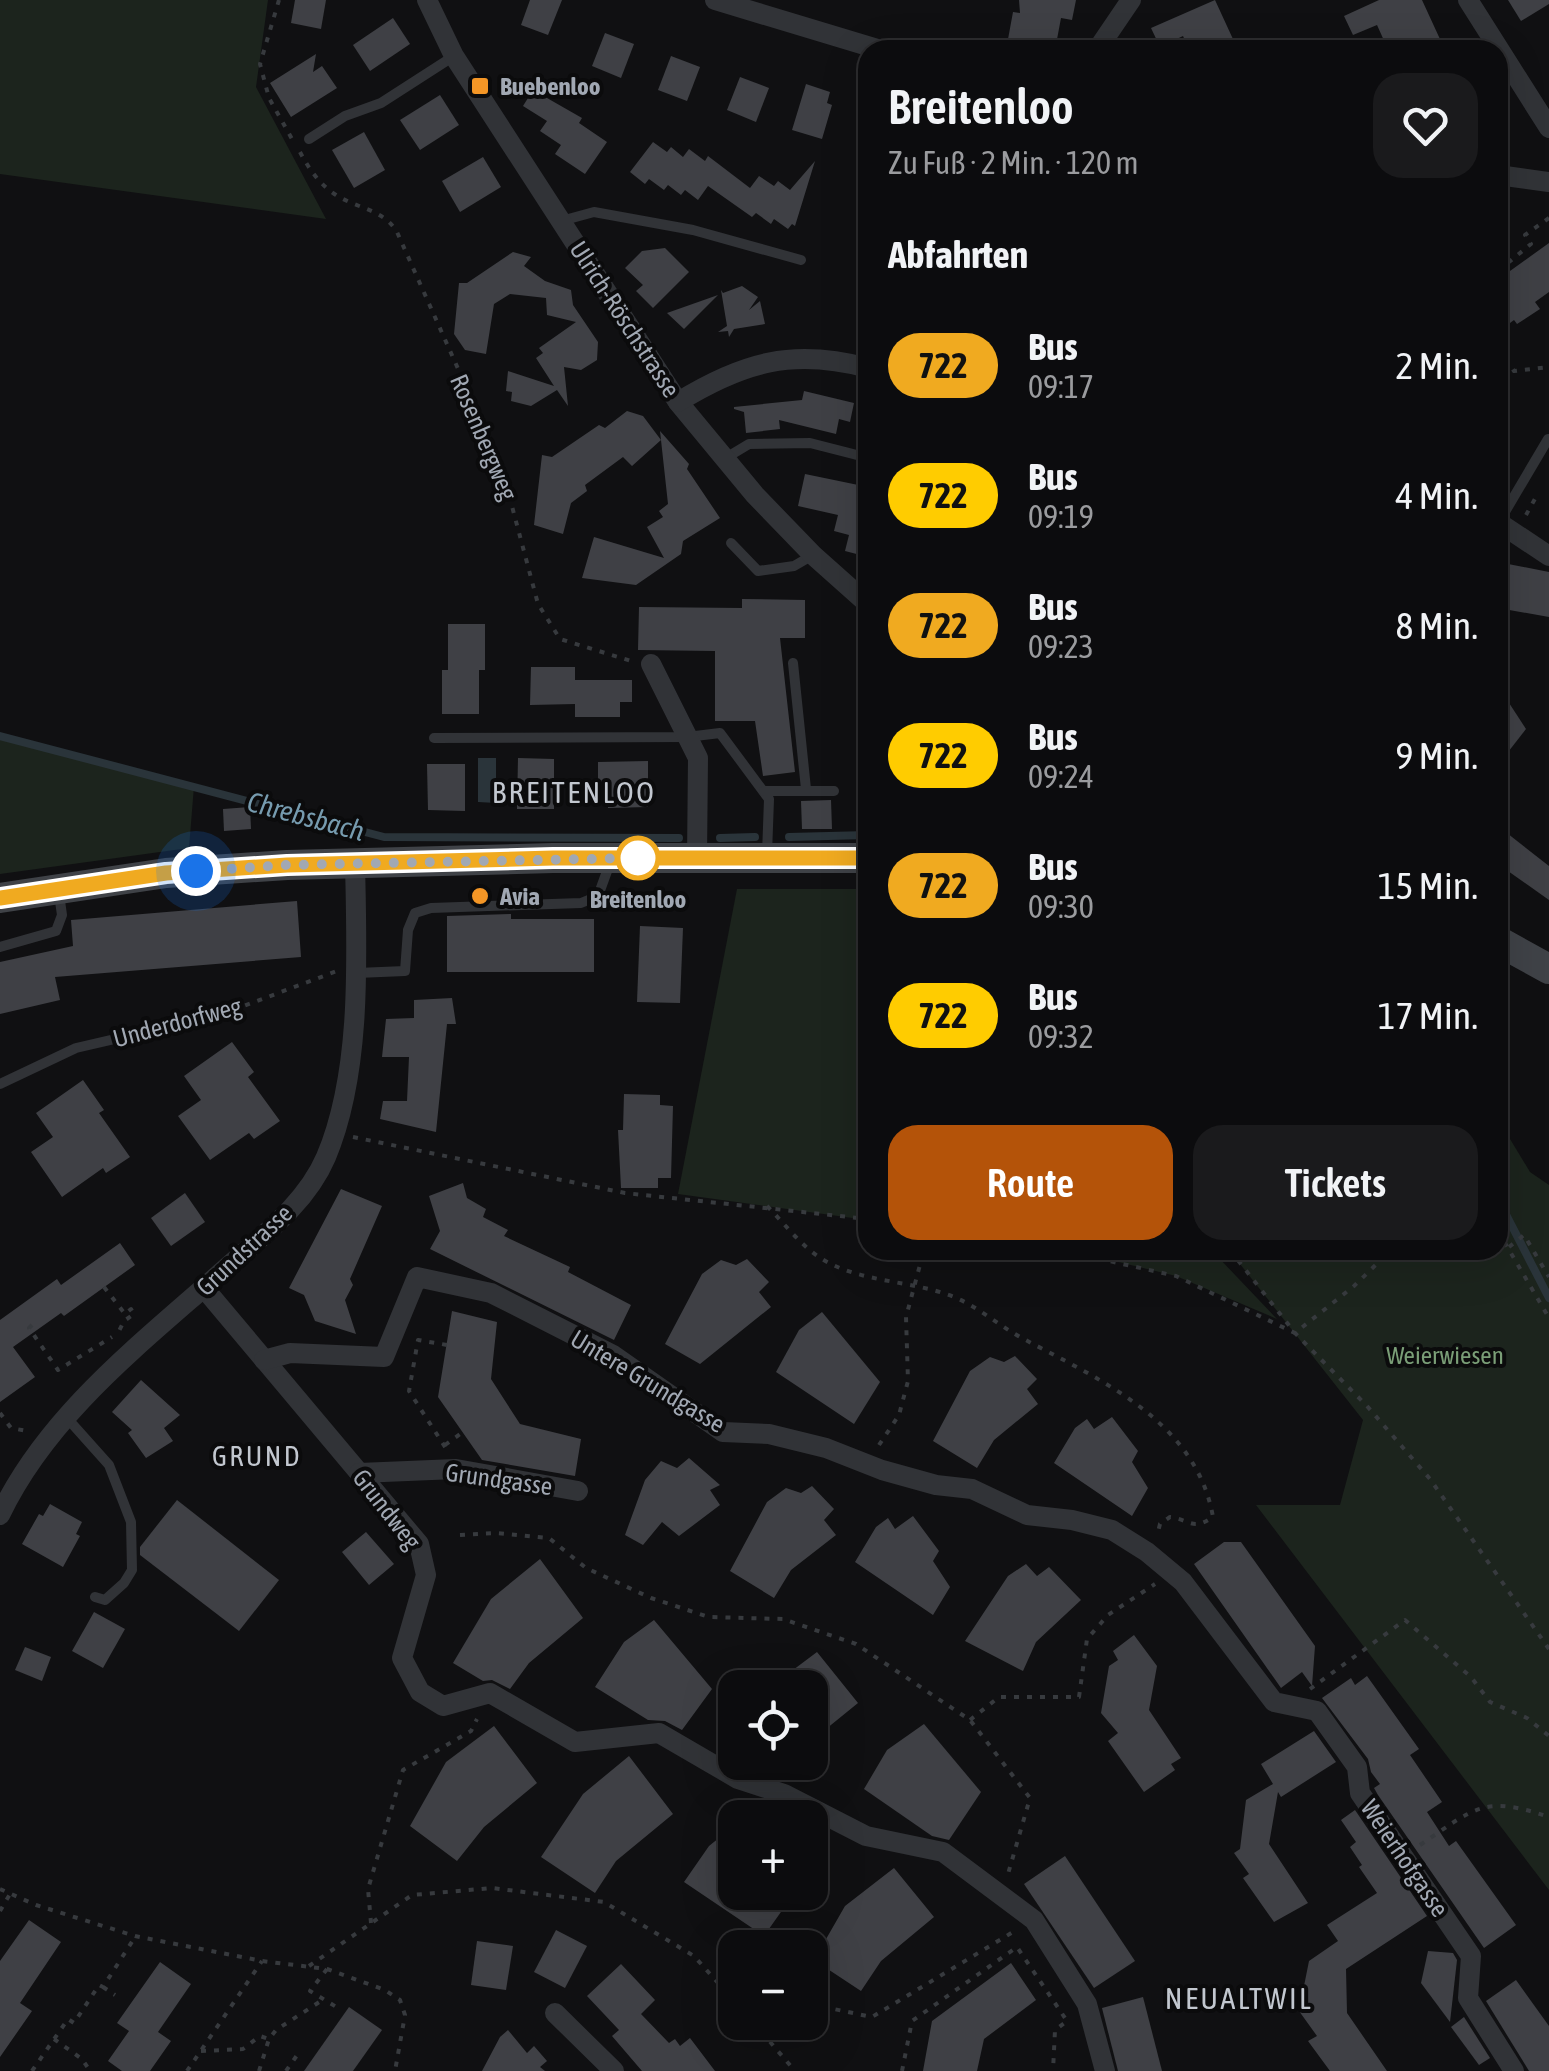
<!DOCTYPE html>
<html lang="de">
<head>
<meta charset="utf-8">
<style>
  :root { --surface:#0c0c0e; --page:#1a1a1c; --text:#f1f3f6; --muted:#9a9b9e; --line:#2c2c2e; --accent:#b45309 }
  body { margin:0; font-family:"Asap Condensed",sans-serif; background:var(--page); color:var(--text); height:100vh; display:flex; flex-direction:column; font-size:38px; white-space:nowrap }
  * { box-sizing:border-box; margin:0 }
  p { font-size:32px; color:var(--muted) }
  .icon { flex:none; width:55px; height:55px; fill:none; stroke:currentColor; stroke-width:2; stroke-linecap:round; stroke-linejoin:round }
  .map { position:relative; flex:1; overflow:hidden }
  .side { position:absolute; left:858px; top:40px; width:650px; height:1220px; display:flex; flex-direction:column; background:var(--surface); border-radius:30px; box-shadow:0 10px 40px #0002,0 0 0 2px var(--line) }
  .side>* { flex:none }
  .badge { padding:0 20px; border-radius:32px; font-size:35px; line-height:65px }
  .controls { position:absolute; left:718px; top:1670px; display:grid; gap:20px }
  .controls a { display:grid; place-items:center; width:110px; height:110px; border-radius:20px; background:var(--surface); box-shadow:0 10px 40px #0002,0 0 0 2px var(--line); font-size:50px }
  .you { position:absolute; width:50px; height:50px; margin:-25px; border:8px solid #fff; border-radius:50%; background:#1a73e8; box-shadow:0 0 0 15px #1a73e833 }
  .map>.badge { position:absolute; translate:-50% -50%; box-shadow:0 0 0 5px #fff }
  h2 { padding:0 30px; font-size:38px; line-height:90px }
  .round { display:grid; place-items:center; flex:none; width:105px; height:105px; border-radius:30px; background:var(--page) }
  .overview { display:flex; align-items:center; justify-content:space-between; height:170px; padding:0 30px }
  h1 { font-size:48px; font-weight:600; line-height:75px }
  .button { display:flex; gap:20px; margin-top:auto; padding:20px 30px }
  .button a { flex:1; height:115px; border-radius:30px; background:var(--accent); color:#fff; font-size:40px; font-weight:600; line-height:115px; text-align:center }
  .button a+a { background:var(--page); color:var(--text) }
  ul { padding:0; list-style:none }
  li { display:flex; align-items:center; gap:30px; height:130px; padding:0 30px }
  li div { flex:1 }
  li b { display:block; font-size:38px }
  li em { font-style:normal }
  li .badge { min-width:110px; font-weight:700; text-align:center }
  .map>svg:first-child { display:block }
</style>
</head>
<body>
<div class="map">
<svg width="1549" height="2071" viewBox="0 0 1549 2071">
  <rect width="100%" height="100%" fill="#101012"/>
  <g fill="#1c241d">
    <path d="M0 0H268L256 87 326 219 0 174Z"/>
    <path d="M0 737 194 786 189 848 0 874Z"/>
    <path d="M737 889H867V1220L678 1194Z"/>
    <path d="M1498 1119 1530 1172 1549 1185V1890L1256 1505H1340L1363 1420 1229 1250H1498Z"/>
    <path d="M1069 1250H1182L1193 1256 1218 1257 1277 1319 1176 1276Z"/>
  </g>
  <path fill="#2a343a" d="M478 758H496V803L478 802Z"/>
  <g fill="none" stroke-linecap="round" stroke-linejoin="round">
    <g stroke="#2a343a" stroke-width="8">
      <path d="M0 736 384 837 679 838"/>
      <path d="M789 837 868 835"/>
      <path d="M720 838 755 837"/>
      <path d="M1498 1199 1549 1298"/>
    </g>
  </g>
  <g fill="#3f4045">
    <path d="M295 0H326L321 29 291 23Z"/>
    <path d="M530 0H562L548 35 521 25Z"/>
    <path d="M1019 0H1076L1072 20 1061 18 1055 50H1006L1013 12 1020 13Z"/>
    <path d="M1215 0 1238 50H1189L1183 36 1160 47 1151 28Z"/>
    <path d="M1379 0H1422L1445 50H1393L1390 43 1386 45 1377 25 1353 35 1344 16Z"/>
    <path d="M1508 0H1549V4L1521 21Z"/>
    <path d="M393 18 410 44 370 71 353 45Z"/>
    <path d="M605 33 634 44 621 78 592 66Z"/>
    <path d="M316 54 313 72 322 66 337 88 291 117 270 83Z"/>
    <path d="M671 56 700 67 687 101 658 90Z"/>
    <path d="M740 77 769 88 756 122 727 110Z"/>
    <path d="M806 84 830 92 827 103 832 105 822 139 792 130Z"/>
    <path d="M533 90 582 118 579 123 607 142 585 174 555 154 561 145 540 131 547 121 523 106Z"/>
    <path d="M440 95 459 125 420 150 400 120Z"/>
    <path d="M364 132 385 170 354 188 332 150Z"/>
    <path d="M653 142 667 152 671 147 683 157 689 149 705 161 708 156 750 188 759 176 774 186 778 181 790 190 815 161 795 226 792 224 788 229 774 219 771 224 756 213 752 217 708 186 698 200 685 190 681 195 668 185 664 190 649 179 645 184 630 172Z"/>
    <path d="M483 157 501 187 460 212 442 181Z"/>
    <path d="M1549 243V292L1535 302 1540 309 1517 324 1514 320 1498 332V284L1505 279 1503 276Z"/>
    <path d="M665 248 689 272 653 308 636 291 643 285 625 268 642 251Z"/>
    <path d="M513 252 531 257 524 266 545 281 571 290 573 305 598 342 597 360 581 370 564 367 568 406 557 390 531 406 511 401 512 392 506 391 508 371 554 386 536 358 543 353 539 348 576 322 547 315 546 298 510 294 494 304 486 354 465 350 454 334 459 283H467Z"/>
    <path d="M742 286 758 297 749 310 760 301 765 324 734 329 729 337 728 331 718 332 727 326 721 290 723 293Z"/>
    <path d="M718 295 684 329 667 313Z"/>
    <path d="M804 391 854 403 850 422 839 419 836 434 779 420 780 429 746 433 744 412 734 409V407L802 400Z"/>
    <path d="M627 411 643 416 661 440 632 466 623 457 585 485 587 491 571 503 563 534 534 525 542 455 552 457 599 425 605 428Z"/>
    <path d="M660 431 689 464 687 469 720 518 683 541 681 554 636 585 582 578 594 537 664 558 647 527 663 517 659 511 668 504Z"/>
    <path d="M805 474 868 487V557L845 551 849 535 834 531 838 515 798 506Z"/>
    <path d="M1498 562 1549 572V617L1498 608Z"/>
    <path d="M742 599 805 600V638H780L795 772 763 776 755 721H715V651L638 650 639 607 742 608Z"/>
    <path d="M448 624H485V670H479V714H442V670H448Z"/>
    <path d="M531 667H575V680H632V702H620V717H575V704L530 705Z"/>
    <path d="M1498 686 1526 729 1498 765Z"/>
    <path d="M518 758 554 759V809H517Z"/>
    <path d="M648 761V807L608 808V787H598V762Z"/>
    <path d="M427 764H465V811L428 810Z"/>
    <path d="M831 800 832 829H802L801 801Z"/>
    <path d="M250 807 251 829 224 831 223 809Z"/>
    <path d="M1498 826 1549 866V900L1498 864Z"/>
    <path d="M297 901 301 957 55 977 60 1000 0 1014V962L73 946 71 920Z"/>
    <path d="M511 914V919H594V972H447V916Z"/>
    <path d="M640 926 683 928 680 1003 637 1002Z"/>
    <path d="M452 998 456 1024H447L436 1132 380 1119 383 1101H407L409 1057H382L386 1019 414 1018V1000Z"/>
    <path d="M232 1042 254 1072 248 1077 280 1121 254 1139 249 1133 210 1160 178 1116 201 1100 184 1076Z"/>
    <path d="M83 1080 104 1110 99 1113 130 1157 106 1173 103 1168 62 1197 31 1152 53 1137 36 1113Z"/>
    <path d="M624 1094 660 1095V1105L673 1106 671 1178H658V1188H621L618 1130H623Z"/>
    <path d="M463 1183 467 1198 486 1209 483 1217 508 1230 504 1236 570 1267 568 1272 631 1305 614 1340 430 1249 440 1231 429 1196Z"/>
    <path d="M341 1189 382 1206 350 1279 353 1285 345 1300 356 1334 315 1321 304 1295 289 1288Z"/>
    <path d="M185 1193 205 1222 171 1246 151 1218Z"/>
    <path d="M120 1243 135 1265 64 1316 61 1313 13 1347 35 1377 0 1402V1320L57 1279 61 1285Z"/>
    <path d="M747 1259 769 1282 759 1292 771 1307 700 1364 665 1344 702 1274 721 1260 736 1265Z"/>
    <path d="M452 1311 497 1322 491 1379 520 1424 581 1439 575 1476 482 1460 438 1397Z"/>
    <path d="M822 1312 880 1382 854 1424 776 1372 799 1330Z"/>
    <path d="M1015 1356 1037 1379 1027 1389 1038 1404 994 1440 977 1468 933 1441 970 1371 990 1357 1004 1362Z"/>
    <path d="M141 1380 180 1415 164 1428 173 1441 146 1458 128 1433 132 1430 112 1412Z"/>
    <path d="M1112 1417 1138 1451 1132 1462 1148 1488 1132 1516 1054 1463 1075 1428 1087 1419 1094 1429Z"/>
    <path d="M689 1458 720 1485 710 1490 720 1505 679 1536 662 1522 643 1545 625 1535 645 1480 661 1461 677 1468Z"/>
    <path d="M812 1486 834 1509 824 1520 836 1535 791 1570 774 1598 730 1571 767 1502 786 1488 801 1493Z"/>
    <path d="M177 1500 279 1580 239 1631 140 1555V1547Z"/>
    <path d="M50 1504 82 1522 76 1534 80 1536 63 1567 22 1544 39 1514 43 1516Z"/>
    <path d="M913 1516 939 1551 933 1561 950 1587 933 1615 855 1562 876 1527 888 1518 895 1529Z"/>
    <path d="M366 1532 394 1564 369 1585 342 1552Z"/>
    <path d="M1224 1542H1241L1315 1646 1312 1686 1302 1672 1281 1688 1194 1564Z"/>
    <path d="M540 1559 583 1618 529 1663 510 1689 492 1680 483 1681 453 1663 491 1599Z"/>
    <path d="M1026 1564 1037 1576 1049 1567 1081 1600 1036 1642 1023 1671 965 1641 1008 1576Z"/>
    <path d="M94 1612 125 1629 103 1668 72 1651Z"/>
    <path d="M654 1620 712 1689 682 1730 665 1721 648 1720 595 1687 624 1642Z"/>
    <path d="M1134 1635 1157 1666 1149 1710 1181 1758 1171 1764 1175 1770 1144 1792 1108 1741 1118 1733 1101 1713 1109 1666 1118 1660 1113 1651Z"/>
    <path d="M25 1647 51 1657 42 1681 15 1670Z"/>
    <path d="M817 1652 858 1703 810 1742V1688H769Z"/>
    <path d="M1367 1676 1419 1749 1410 1755 1442 1802 1427 1812 1449 1846 1456 1841 1516 1925 1484 1948 1378 1795 1374 1788 1380 1784 1371 1772 1368 1759 1322 1698 1351 1678 1355 1685Z"/>
    <path d="M924 1724 981 1792 949 1840 932 1836 864 1789 887 1750Z"/>
    <path d="M494 1726 537 1783 484 1827 457 1861 410 1826 446 1762Z"/>
    <path d="M1314 1731 1336 1762 1281 1797 1278 1792 1269 1844 1308 1903 1274 1922 1243 1878 1249 1874 1234 1853 1240 1849 1246 1800 1273 1784 1261 1764Z"/>
    <path d="M629 1756 673 1814 616 1861 595 1893 541 1857 583 1794Z"/>
    <path d="M1355 1810 1427 1916 1346 1969 1347 2013 1387 2071H1330L1308 2041 1317 2036 1299 2011 1309 1961 1338 1941 1327 1925 1377 1893 1359 1867 1362 1865 1350 1847 1356 1842 1341 1820Z"/>
    <path d="M735 1825V1892H795L764 1936 684 1882 709 1846Z"/>
    <path d="M1065 1856 1135 1961 1094 1988 1024 1884Z"/>
    <path d="M894 1868 934 1917 881 1961 861 1991 814 1960 845 1906Z"/>
    <path d="M29 1920 61 1942 20 2003 32 2011 0 2057V1961Z"/>
    <path d="M556 1930 587 1946 565 1988 534 1972Z"/>
    <path d="M477 1941 513 1946 506 1990 471 1985Z"/>
    <path d="M1428 1951 1453 1953 1457 1960 1450 2022 1421 1983Z"/>
    <path d="M160 1962 191 1984 158 2032 171 2041 150 2071H122L108 2061 129 2031 117 2023Z"/>
    <path d="M1011 1963 1036 2000 984 2039 977 2071H923L932 2021Z"/>
    <path d="M621 1964 655 2000 641 2014 669 2043 675 2039 680 2046 690 2038 715 2071H642L612 2036 619 2030 587 1996Z"/>
    <path d="M1516 1980 1549 2026V2071H1529L1486 2001Z"/>
    <path d="M1143 1997 1162 2071H1118L1102 2008Z"/>
    <path d="M349 2007 382 2030 353 2071H304Z"/>
    <path d="M1464 2017 1490 2058 1479 2065 1451 2027Z"/>
    <path d="M508 2030 527 2053 534 2046 547 2061 540 2067 545 2071H482L500 2037Z"/>
  </g>
  <g fill="none" stroke-linecap="round" stroke-linejoin="round">
    <g stroke="#373a3e" stroke-width="4" stroke-dasharray="5 8" stroke-linecap="butt">
      <path d="M279 0 260 64 269 98 292 139"/>
      <path d="M300 152C309 169 320 185 336 195 358 209 383 209 397 232L501 465 538 604 560 639 631 661"/>
      <path d="M1498 271 1531 244 1525 235 1549 218"/>
      <path d="M1498 348 1514 371 1549 367"/>
      <path d="M1526 515 1536 497"/>
      <path d="M233 1010 337 971"/>
      <path d="M353 1137 625 1193 868 1219"/>
      <path d="M767 1206C785 1224 801 1246 822 1259 861 1283 912 1280 954 1297 978 1307 997 1324 1020 1337 1098 1379 1196 1420 1213 1517 1192 1531 1191 1520 1170 1517L1160 1524 1158 1532"/>
      <path d="M1498 1231 1549 1318"/>
      <path d="M1509 1247 1524 1235 1549 1277"/>
      <path d="M1060 1250 1176 1276 1295 1333 1354 1286 1391 1250"/>
      <path d="M1230 1250 1295 1333 1367 1406 1430 1479 1549 1649"/>
      <path d="M104 1287 125 1314 131 1309 134 1314 124 1321 119 1331"/>
      <path d="M32 1325 29 1328 58 1370 112 1337"/>
      <path d="M447 1345 418 1340 409 1391 447 1450"/>
      <path d="M0 1413 11 1428 27 1431"/>
      <path d="M445 1445 463 1432"/>
      <path d="M879 1445 899 1415 908 1381 906 1317 924 1250"/>
      <path d="M460 1535 497 1533 549 1538 586 1568 651 1598 709 1617 783 1619 856 1644 970 1720 1030 1798 1008 1874"/>
      <path d="M1310 1689 1405 1620 1471 1677 1490 1702 1527 1718 1549 1736"/>
      <path d="M970 1720 999 1697H1079L1087 1639 1108 1615 1155 1584"/>
      <path d="M1420 1845C1474 1809 1483 1794 1549 1817"/>
      <path d="M0 1889 36 1905 135 1936 262 1961 327 1969 385 1990 400 2000 405 2015 395 2071"/>
      <path d="M0 1911 10 1894"/>
      <path d="M371 1923 368 1889 403 1770 471 1731 477 1719"/>
      <path d="M309 1966 412 1895 492 1888 604 1902 694 1956 735 2002"/>
      <path d="M327 1969 310 1991 338 2008"/>
      <path d="M103 1987 115 1995"/>
      <path d="M810 2004 872 2017 1013 1932"/>
      <path d="M753 2022 795 2071"/>
      <path d="M764 2035 769 2022"/>
      <path d="M54 2039 82 2059 90 2071"/>
      <path d="M201 2051 243 2049 260 2036 269 2039"/>
      <path d="M32 2071 68 2019 74 2023 99 1985 103 1987 135 1937"/>
      <path d="M187 2071 262 1961"/>
      <path d="M259 2071 269 2039 276 2030 324 1999"/>
      <path d="M286 2071 300 2051"/>
      <path d="M902 2071 912 2021 1017 1947 1067 2021 1055 2030 1053 2071"/>
    </g>
    <g stroke="#313337" stroke-width="10">
      <path d="M309 139 345 116 381 103 454 56"/>
      <path d="M561 221 594 212 693 230 801 260"/>
      <path d="M724 459 749 444 810 443 857 455"/>
      <path d="M1499 522 1548 439"/>
      <path d="M731 543 758 571 794 566 813 555"/>
      <path d="M793 663 806 789"/>
      <path d="M434 738 687 737 720 733 769 799 767 854"/>
      <path d="M764 791H834"/>
      <path d="M0 947 56 931 62 915 59 894"/>
      <path d="M357 973 405 971 408 930 415 913 431 908 581 903 598 896 610 863"/>
      <path d="M0 1084 76 1048 219 1015"/>
      <path d="M67 1418 109 1465 131 1522 132 1570 124 1583 105 1600 95 1597"/>
    </g>
    <g stroke="#313337" stroke-width="20">
      <path d="M427 0 454 56 678 402 755 495 813 555 868 604"/>
      <path d="M715 0 881 50"/>
      <path d="M1468 0 1549 128"/>
      <path d="M1097 50 1131 0"/>
      <path d="M1498 175 1549 182"/>
      <path d="M678 402C743 362 793 348 868 368"/>
      <path d="M1498 522 1549 556"/>
      <path d="M651 664 698 758 697 859"/>
      <path d="M204 1288 419 1544 426 1575 402 1658 420 1692 443 1706 490 1693 575 1742 659 1733 738 1779 784 1794 866 1836 943 1852 1034 1920 1087 2004 1105 2071"/>
      <path d="M264 1360 290 1353 384 1357 417 1277 491 1293 613 1355 723 1432 769 1434 826 1448 882 1470 936 1485 972 1489 1027 1515 1072 1520 1112 1530 1147 1552 1183 1582 1274 1702 1317 1711 1357 1767 1360 1793 1471 1956 1468 1998 1514 2071"/>
      <path d="M359 1473 456 1469 578 1491"/>
      <path d="M0 1515C48 1414 143 1342 225 1269 261 1237 306 1204 326 1157 362 1072 357 956 355 864"/>
      <path d="M555 2013 614 2071"/>
    </g>
    <g stroke="#3f4247" stroke-width="30">
      <path d="M0 898 166 873 287 865 553 858H868"/>
      <path d="M1498 941 1549 969"/>
    </g>
  </g>
  <g fill="none" stroke-linecap="round" stroke-linejoin="round">
    <g stroke="#fff" stroke-width="22">
      <path id="line" d="M0 898 166 873 287 865 553 858H868"/>
    </g>
    <use href="#line" stroke="#f0aa20" stroke-width="15"/>
    <path stroke="#a1a8b3" stroke-width="10" stroke-dasharray="0 18" d="M196 871 287 865 638 858"/>
  </g>
  <g fill="#f49626" stroke="#0b0b0c" stroke-width="4">
    <rect x="470" y="76" width="20" height="20" rx="5"/>
    <circle cx="480" cy="896" r="10"/>
  </g>
  <circle fill="#fff" stroke="#f0aa20" stroke-width="5" cx="638" cy="858" r="20"/>
  <g text-anchor="middle" dominant-baseline="central" stroke-width="8" stroke-linejoin="round" paint-order="stroke">
    <g font-size="25" font-weight="bold" fill="#a1a8b3" stroke="#0b0b0c" text-anchor="start">
      <text x="500" y="86">Buebenloo</text>
      <text x="500" y="896">Avia</text>
    </g>
    <g font-size="25" fill="#a1a8b3" stroke="#0b0b0c">
      <text transform="translate(625 319) rotate(57)">Ulrich-Röschstrasse</text>
      <text transform="translate(484 437) rotate(67)">Rosenbergweg</text>
      <text transform="translate(177 1022) rotate(-15)">Underdorfweg</text>
      <text transform="translate(244 1250) rotate(-43)">Grundstrasse</text>
      <text transform="translate(648 1381) rotate(31)">Untere Grundgasse</text>
      <text transform="translate(499 1479) rotate(8)">Grundgasse</text>
      <text transform="translate(387 1509) rotate(52)">Grundweg</text>
      <text transform="translate(1405 1858) rotate(56)">Weierhofgasse</text>
    </g>
    <g font-size="25" font-weight="bold" fill="#a1a8b3" stroke="#0b0b0c">
      <text x="638" y="899">Breitenloo</text>
    </g>
    <g font-size="25" fill="#7a9e77" stroke="#0b0b0c">
      <text x="1445" y="1355">Weierwiesen</text>
    </g>
    <g font-size="28" font-style="italic" fill="#769baf" stroke="#0b0b0c">
      <text transform="translate(306 816) rotate(15)">Chrebsbach</text>
    </g>
    <g font-size="28" letter-spacing="2.5" fill="#c2c7cf" stroke="#0b0b0c">
      <text x="257" y="1456">GRUND</text>
    </g>
    <g font-size="30" letter-spacing="2.5" fill="#c2c7cf" stroke="#0b0b0c">
      <text x="574" y="792">BREITENLOO</text>
      <text x="1239" y="1998">NEUALTWIL</text>
    </g>
  </g>
</svg>
<div class="controls">
<a><svg class="icon" aria-label="locate" viewBox="0 0 24 24"><circle cx="12" cy="12" r="6"/><path d="M12 2v4M12 18v4M2 12h4M18 12h4"/></svg></a>
<a>+</a>
<a>−</a>
</div>
<div class="you" style="left:196px;top:871px"></div>
<section class="side">
<div class="overview"><div><h1>Breitenloo</h1><p>Zu Fuß · 2 Min. · 120 m</p></div><a class="round"><svg class="icon" aria-label="heart" viewBox="0 0 24 24"><path d="M12 20l-8-8c-3-5 5-10 8-4 3-6 11-1 8 4z"/></svg></a></div>
<h2>Abfahrten</h2>
<ul>
<li><span class="badge" style="background:#f0aa20;color:#111">722</span><div><b>Bus</b><p>09:17</p></div><em>2 Min.</em></li>
<li><span class="badge" style="background:#fc0;color:#111">722</span><div><b>Bus</b><p>09:19</p></div><em>4 Min.</em></li>
<li><span class="badge" style="background:#f0aa20;color:#111">722</span><div><b>Bus</b><p>09:23</p></div><em>8 Min.</em></li>
<li><span class="badge" style="background:#fc0;color:#111">722</span><div><b>Bus</b><p>09:24</p></div><em>9 Min.</em></li>
<li><span class="badge" style="background:#f0aa20;color:#111">722</span><div><b>Bus</b><p>09:30</p></div><em>15 Min.</em></li>
<li><span class="badge" style="background:#fc0;color:#111">722</span><div><b>Bus</b><p>09:32</p></div><em>17 Min.</em></li>
</ul>
<div class="button"><a>Route</a><a>Tickets</a></div>
</section>
</div>
</body>
</html>
